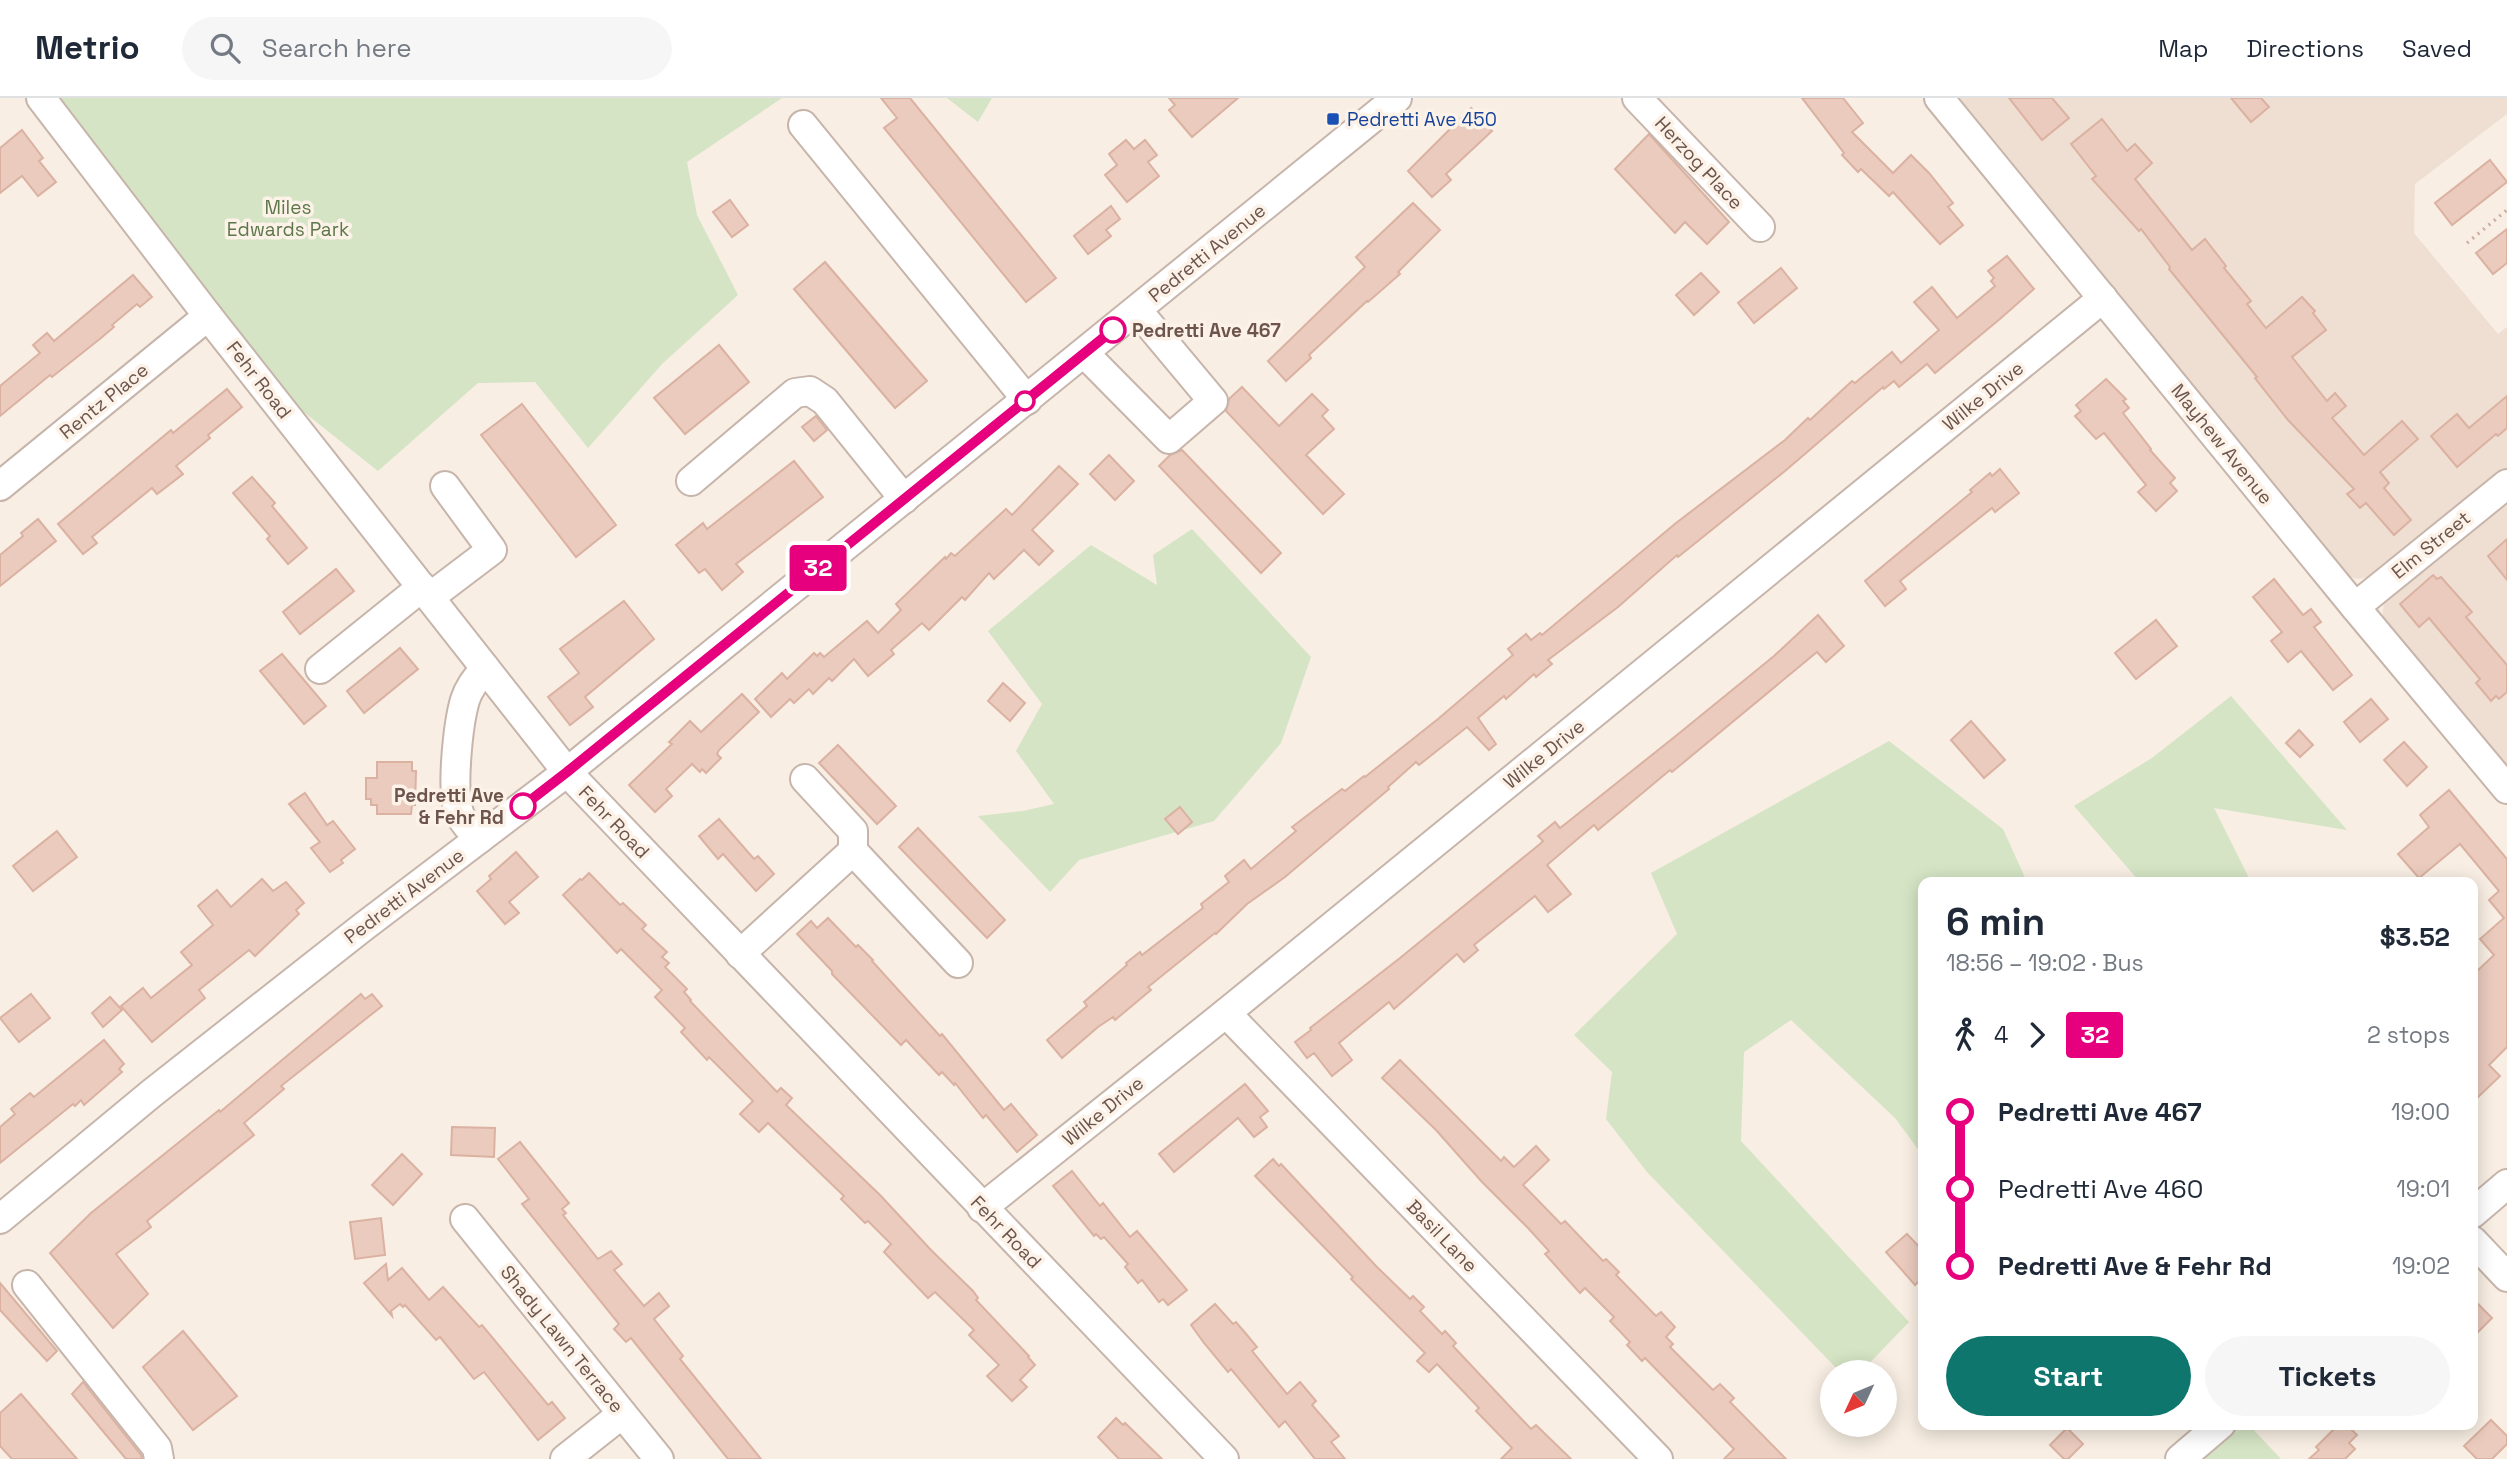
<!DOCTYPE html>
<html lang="en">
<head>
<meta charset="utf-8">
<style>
  :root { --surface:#fff; --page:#f6f6f7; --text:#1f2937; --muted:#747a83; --line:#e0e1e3; --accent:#0f766e }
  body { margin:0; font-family:"Space Grotesk",sans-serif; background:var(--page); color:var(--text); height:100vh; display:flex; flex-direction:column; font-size:26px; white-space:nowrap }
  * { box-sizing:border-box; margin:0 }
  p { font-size:23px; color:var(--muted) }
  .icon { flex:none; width:38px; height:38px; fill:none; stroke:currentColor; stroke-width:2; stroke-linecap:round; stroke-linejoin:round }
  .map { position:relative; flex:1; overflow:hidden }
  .side { position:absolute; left:1918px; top:779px; width:560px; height:553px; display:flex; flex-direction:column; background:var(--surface); border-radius:14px; box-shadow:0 4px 18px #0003 }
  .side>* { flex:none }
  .badge { padding:0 14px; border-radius:5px; font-size:24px; line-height:46px }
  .needle { width:46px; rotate:226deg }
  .fabs { position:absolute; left:1820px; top:1262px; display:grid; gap:14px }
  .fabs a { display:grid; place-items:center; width:77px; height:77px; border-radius:50%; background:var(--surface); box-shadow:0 4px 18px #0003; font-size:35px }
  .map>.badge { position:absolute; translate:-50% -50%; box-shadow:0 0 0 4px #fff }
  .legs { display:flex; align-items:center; gap:10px; height:77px; padding:0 28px; font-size:23px }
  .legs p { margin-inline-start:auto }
  .overview { display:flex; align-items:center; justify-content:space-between; height:119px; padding:0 28px }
  h1 { font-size:38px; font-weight:700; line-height:52px }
  .cta { display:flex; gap:14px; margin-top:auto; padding:14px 28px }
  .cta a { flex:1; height:80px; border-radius:42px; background:var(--accent); color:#fff; font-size:28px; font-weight:700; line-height:80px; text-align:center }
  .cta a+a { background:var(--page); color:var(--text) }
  ul { padding:0 28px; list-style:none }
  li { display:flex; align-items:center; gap:24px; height:77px; font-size:26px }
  li i { display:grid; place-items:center; width:10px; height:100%; margin:0 9px; background:currentColor }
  li i::after { content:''; width:18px; height:18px; margin:-9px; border:5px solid; border-radius:50%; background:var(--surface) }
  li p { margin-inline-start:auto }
  li:first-child i { background:linear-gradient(#0000 50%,currentColor 0) }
  li:last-child i { background:linear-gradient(currentColor 50%,#0000 0) }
  header { display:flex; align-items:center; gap:42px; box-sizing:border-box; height:98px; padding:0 35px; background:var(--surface); border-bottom:2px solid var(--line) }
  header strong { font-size:33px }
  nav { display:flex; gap:38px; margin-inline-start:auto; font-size:24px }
  .search { width:490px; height:63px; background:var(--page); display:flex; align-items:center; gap:18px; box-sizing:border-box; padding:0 24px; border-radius:38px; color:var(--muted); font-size:26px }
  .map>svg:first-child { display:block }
</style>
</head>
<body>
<header>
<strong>Metrio</strong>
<div class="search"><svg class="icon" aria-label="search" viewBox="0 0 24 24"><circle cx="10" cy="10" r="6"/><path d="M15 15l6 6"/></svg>Search here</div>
<nav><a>Map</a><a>Directions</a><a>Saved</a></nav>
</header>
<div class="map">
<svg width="2507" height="1361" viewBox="0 0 2507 1361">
  <rect width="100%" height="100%" fill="#f8eee3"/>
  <g fill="#efdfd2">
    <path d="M1950 0H2507V16L2415 86 2414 135 2498 236 2507 229V372L2378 478 2357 481 2338 474Z"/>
    <path d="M2507 400V674L2382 525 2384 500Z"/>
  </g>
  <g fill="#d4e4c4">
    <path d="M41 0H782L687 64 697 117 738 197 662 266 588 350 535 284 478 285 378 373 251 272Z"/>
    <path d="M947 0H992L978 24Z"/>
    <path d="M1192 431 1311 559 1281 645 1214 723 1079 762 1050 794 978 718 1023 713 1054 706 1016 653 1042 606 988 533 1091 447 1157 487 1153 457Z"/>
    <path d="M2231 598 2347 732 2214 710 2251 784H2140L2074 708 2152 660Z"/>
    <path d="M1889 643 2003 731 2027 784H1923V1058L1895 1020 1791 922 1744 954 1741 1043 1909 1224 1861 1274H1840L1647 1074 1606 1021 1612 974 1574 937 1677 836 1651 775Z"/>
    <path d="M2221 1326 2249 1327 2281 1361H2180Z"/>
  </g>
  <g fill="#eacbbe" stroke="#dbb1a1" stroke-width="2">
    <path d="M881 0H910L1056 180 1026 204 884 30 897 20Z"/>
    <path d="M1169 0H1238L1192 39 1169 12 1175 7Z"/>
    <path d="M1802 0H1843L1863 25 1852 34 1893 75 1911 57 1929 75 1953 105 1948 109 1963 127 1940 146 1893 94 1889 98 1861 71 1858 74 1842 57 1844 55Z"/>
    <path d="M2009 0H2052L2069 20 2042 42Z"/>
    <path d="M2231 0H2261L2269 9 2251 24Z"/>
    <path d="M1471 10 1492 33 1446 76 1451 82 1432 99 1408 73Z"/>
    <path d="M2102 21 2127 53 2135 46 2152 65 2135 81 2192 152 2205 141 2226 168 2224 170 2251 203 2247 206 2266 230 2302 199 2315 213 2313 215 2326 232 2292 259 2327 303 2335 295 2346 308 2332 320 2364 357 2402 323 2418 341 2380 374 2389 385 2384 390 2411 422 2394 437 2366 405 2360 410 2347 396 2354 391 2288 322 2255 280 2257 279 2169 171 2170 169 2141 131 2139 133 2092 81 2096 78 2071 46Z"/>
    <path d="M22 32 43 60 39 63 56 84 38 98 22 78 0 95V50Z"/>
    <path d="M1649 36 1729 124 1707 146 1685 124 1675 135 1615 71Z"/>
    <path d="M1126 42 1134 51 1145 42 1157 57 1148 64 1159 78 1127 104 1105 77 1117 67 1109 56Z"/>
    <path d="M2490 62 2507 84 2452 127 2435 105Z"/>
    <path d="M730 102 748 127 732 139 713 114Z"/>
    <path d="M1413 105 1440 132 1398 174 1400 176 1368 204 1367 203 1309 257 1311 260 1286 283 1268 263 1365 169 1356 159Z"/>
    <path d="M1111 108 1120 121 1106 132 1111 138 1088 156 1074 138Z"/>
    <path d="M2507 131V165L2493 176 2476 155Z"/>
    <path d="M2007 158 2034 191 2001 220 1935 275 1927 266 1899 289 1894 283 1884 291 1883 289 1785 373 1678 459 1677 457 1618 509 1548 562 1552 566 1536 579 1534 576 1506 601 1504 598 1478 620 1496 646 1489 652 1467 629 1419 667 1416 664 1388 689 1389 691 1285 779 1247 806 1216 836 1215 835 1148 889 1151 892 1115 922 1113 919 1098 929 1062 960 1047 942 1087 908 1084 904 1127 867 1126 865 1140 854 1142 857 1203 810 1201 806 1229 784 1225 778 1244 762 1251 771 1296 733 1292 729 1342 691 1345 693 1364 678 1365 679 1438 621 1513 557 1508 551 1526 536 1531 542 1540 535 1542 537 1676 425 1785 342 1808 320 1810 322 1852 283 1855 285 1892 254 1901 265 1939 232 1914 204 1932 189 1957 220 1995 188 1991 183 1994 180 1988 173Z"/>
    <path d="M825 164 927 283 895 310 794 191Z"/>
    <path d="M1781 170 1797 190 1754 225 1738 205Z"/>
    <path d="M1701 175 1719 194 1694 217 1676 197Z"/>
    <path d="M133 177 152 199 140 209 137 206 112 227 114 229 101 240 52 279 50 277 0 318V288L40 255 33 247 47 235 54 243Z"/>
    <path d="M719 247 749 284 685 336 654 300Z"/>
    <path d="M2106 281 2126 301 2123 303 2129 310 2123 315 2151 351 2150 352 2175 380 2170 385 2177 393 2156 413 2138 394 2146 387 2104 335 2096 341 2075 318 2081 313 2076 307Z"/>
    <path d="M1242 289 1279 328 1312 296 1328 312 1322 318 1334 331 1306 357 1344 396 1323 416 1226 313 1229 301Z"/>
    <path d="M227 291 242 309 208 337 210 340 176 368 183 376 157 396 152 390 92 439 97 445 83 456 58 426 171 332 173 335Z"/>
    <path d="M2507 298V330L2498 338 2496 336 2457 369 2431 338 2457 316 2469 330Z"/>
    <path d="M522 306 616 427 576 459 481 337Z"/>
    <path d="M816 318 827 332 814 343 802 329Z"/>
    <path d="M1182 352 1281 455 1261 475 1159 368 1170 357Z"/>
    <path d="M1109 357 1134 383 1115 402 1090 376Z"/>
    <path d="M794 363 823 399 736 466 743 474 722 492 705 471 699 475 676 447 703 425 707 431Z"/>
    <path d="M1059 368 1078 386 1032 432 1053 453 1039 467 1024 452 994 481 989 475 965 502 962 499 929 532 922 525 891 552 894 556 868 578 854 561 832 583 829 580 813 596 809 591 794 605 790 601 771 619 755 601 782 575 787 581 814 555 817 558 820 555 824 559 867 523 878 535 901 512 896 506 945 459 946 461 951 455 955 458 1006 411 1012 417Z"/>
    <path d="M2000 371 2019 395 1995 414 1992 410 1900 483 1906 491 1885 508 1865 483 1972 394 1970 392 1990 375 1992 378Z"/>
    <path d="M252 379 275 405 272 408 307 450 288 466 267 441 270 438 233 395Z"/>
    <path d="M38 421 56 443 0 488V457L23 438 21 435Z"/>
    <path d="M2507 441V482L2488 458Z"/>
    <path d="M336 471 354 493 300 536 283 514Z"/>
    <path d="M2433 477 2437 481 2441 479 2472 514 2466 519 2507 567V594L2499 601 2496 598 2491 603 2476 585 2480 581 2429 520 2419 529 2400 506Z"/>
    <path d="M2274 481 2303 517 2311 511 2321 524 2314 529 2352 577 2333 592 2301 553 2288 564 2271 543 2282 534 2253 499Z"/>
    <path d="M624 503 654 541 585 599 593 609 570 627 548 599 579 575 560 551Z"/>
    <path d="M1818 517 1844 548 1826 564 1817 554 1672 674 1670 672 1598 732 1594 727 1547 767 1571 796 1548 814 1535 798 1474 847 1478 852 1464 864 1457 856 1394 911 1389 904 1339 945 1352 962 1332 978 1314 955 1307 960 1295 944 1311 932 1310 930 1400 860 1540 746 1543 743 1538 738 1555 724 1560 730 1569 723 1677 637 1774 558Z"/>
    <path d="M2156 522 2177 548 2136 581 2115 555Z"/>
    <path d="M400 550 418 571 364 615 347 593Z"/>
    <path d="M282 556 326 608 304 626 260 573Z"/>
    <path d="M1003 585 1025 605 1010 623 988 603Z"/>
    <path d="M742 596 759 614 719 652 717 656 721 660 706 675 702 671 700 674 692 666 666 691 672 698 655 714 629 687 672 646 669 644 690 623 701 634Z"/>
    <path d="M2371 601 2388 621 2360 644 2344 624Z"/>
    <path d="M1971 623 2005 662 1984 680 1951 642Z"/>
    <path d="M2299 632 2313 647 2300 659 2286 645Z"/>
    <path d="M2404 644 2427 669 2407 688 2384 662Z"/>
    <path d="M838 647 896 708 877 726 819 665Z"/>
    <path d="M377 664H412V673H416L415 707H412L411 716H377V707H371V701H366V680H377Z"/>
    <path d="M2449 692 2507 761V949L2489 967 2500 978 2473 1004V877L2494 857 2480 841 2504 820 2489 802 2499 793 2460 746 2419 780 2398 756 2429 729 2420 717Z"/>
    <path d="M305 695 327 727 333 723 355 751 341 762 343 765 330 774 311 750 320 744 289 706Z"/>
    <path d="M1180 709 1192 724 1178 736 1165 721Z"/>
    <path d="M719 721 754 761 758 758 774 776 756 793 723 756 718 761 699 738Z"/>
    <path d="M918 730 1005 822 987 840 899 749Z"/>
    <path d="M57 733 77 759 33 793 13 768Z"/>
    <path d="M516 754 538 779 509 804 519 815 505 826 477 793 491 781 489 778Z"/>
    <path d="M589 775 620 807 623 805 646 827 642 831 667 854 662 859 669 865 665 869 687 891 684 894 691 902 690 903 777 994 781 990 792 1000 786 1007 880 1097 931 1152 973 1193 978 1200 976 1202 1029 1258 1028 1259 1035 1267 1020 1282 1027 1289 1012 1303 987 1278 999 1267 969 1237 974 1232 935 1194 928 1200 884 1154 891 1146 868 1123 865 1125 841 1101 844 1098 768 1025 759 1034 740 1016 753 1003 709 959 707 962 681 934 685 930 655 899 662 892 621 851 617 855 563 797 580 781 582 782Z"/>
    <path d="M262 781 273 793 286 784 304 805 296 812 299 816 255 858 249 852 199 892 205 900 152 944 121 908 143 890 151 900 192 867 181 854 213 827 198 808 217 792 231 809Z"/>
    <path d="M828 820 856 849 858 847 873 862 872 863 940 938 942 936 1004 1012 1011 1006 1037 1037 1017 1054 986 1017 983 1020 955 985 954 987 942 974 939 977 906 942 901 947 832 876V873L797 836 811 823 817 830Z"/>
    <path d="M31 896 50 920 19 944 0 920Z"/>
    <path d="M361 896 365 901 372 896 382 908 281 988 284 991 244 1025 254 1037 147 1123 151 1129 116 1156 148 1196 113 1230 50 1155 91 1115 219 1012 220 1014Z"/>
    <path d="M110 899 122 912 103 929 92 915Z"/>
    <path d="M104 942 124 966 119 971 122 974 84 1007 81 1002 75 1008 73 1006 0 1065V1029L15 1016 11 1011 30 995 34 999Z"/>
    <path d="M1400 962 1501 1063 1504 1059 1514 1069 1536 1048 1549 1062 1523 1087 1561 1126 1565 1123 1603 1163 1606 1161 1619 1174 1616 1177 1656 1218 1661 1214 1675 1229 1666 1239 1673 1246 1670 1249 1713 1292 1720 1286 1734 1300 1730 1304 1786 1361H1724L1734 1351 1645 1260 1642 1263 1627 1247 1630 1244 1610 1223 1614 1219 1585 1190 1580 1195 1545 1156 1549 1153 1528 1130 1482 1084 1436 1032 1382 980Z"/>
    <path d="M1245 986 1268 1013 1260 1019 1267 1029 1254 1039 1238 1020 1174 1074 1159 1056Z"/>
    <path d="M452 1029 495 1030 494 1059 451 1057Z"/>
    <path d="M520 1044 569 1105 562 1111 566 1115 563 1117 598 1161 611 1153 622 1166 614 1172 644 1208 659 1195 669 1208 654 1221 683 1258 680 1261 761 1361H728L631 1240 626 1244 614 1231 619 1226 522 1106 529 1101 498 1061Z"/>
    <path d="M402 1056 422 1076 393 1107 372 1087Z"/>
    <path d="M1273 1061 1279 1068 1281 1066 1376 1168 1410 1201 1413 1198 1424 1209 1420 1213 1442 1236 1445 1233 1456 1245 1453 1248 1531 1331 1536 1327 1571 1361H1501L1512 1350 1476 1313 1479 1310 1437 1266 1429 1274 1417 1263 1425 1255 1351 1181 1353 1179 1255 1078Z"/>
    <path d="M1072 1073 1100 1108 1103 1105 1130 1139 1137 1133 1187 1192 1168 1207 1163 1201 1159 1204 1142 1182 1138 1185 1125 1169 1128 1166 1104 1139 1101 1141 1096 1136 1094 1138 1053 1088Z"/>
    <path d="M381 1120 385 1157 355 1161 350 1124Z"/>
    <path d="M1907 1136 1923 1153V1179L1915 1187 1886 1154Z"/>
    <path d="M386 1166 388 1182 402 1170 429 1202 443 1189 479 1229 482 1227 548 1307 552 1304 565 1320 538 1342 484 1274 474 1281 440 1239 436 1242 405 1207 403 1209 400 1206 391 1213 392 1218 364 1185Z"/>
    <path d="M0 1185 57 1253 47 1263 0 1212Z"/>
    <path d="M2473 1201 2492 1220 2473 1239Z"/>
    <path d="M1215 1206 1233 1226 1236 1224 1247 1237 1257 1249 1252 1253 1287 1296 1300 1284 1316 1303 1312 1307 1339 1338 1331 1344 1345 1361H1315L1285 1323 1279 1329 1231 1271 1228 1274 1204 1245 1191 1227Z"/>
    <path d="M183 1233 237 1298 193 1332 143 1269Z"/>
    <path d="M83 1284 141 1357 142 1361H126L72 1296Z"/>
    <path d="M21 1296 77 1361H12L0 1348V1315Z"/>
    <path d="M1116 1320 1123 1327 1125 1325 1162 1361H1119L1098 1339Z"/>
    <path d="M2491 1322 2507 1338V1346L2492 1361H2477L2464 1348Z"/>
    <path d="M2339 1326H2346L2357 1337 2349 1345 2355 1351 2345 1361H2309L2319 1352 2316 1349Z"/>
    <path d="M2067 1330 2083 1346 2068 1361H2064L2050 1347Z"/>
  </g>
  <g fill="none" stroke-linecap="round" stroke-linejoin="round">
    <g stroke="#c7b5ab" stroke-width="32">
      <g id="minor">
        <path d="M41 0 208 218 567 674 1224 1361"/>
        <path d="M1637 0 1760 129"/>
        <path d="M1939 0 2355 509 2507 691"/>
        <path d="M803 27 1027 302"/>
        <path d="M1084 255 1169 341 1213 303 1137 212"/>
        <path d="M691 383 795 295 810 293 825 303 904 401"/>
        <path d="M0 388 208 218"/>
        <path d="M430 499 492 452 445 388"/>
        <path d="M2355 509 2507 386"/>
        <path d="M320 571 422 489"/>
        <path d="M805 681 853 733V753L958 865"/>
        <path d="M479 741C473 733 462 724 459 715 451 692 458 626 465 602 469 589 477 580 485 570"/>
        <path d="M740 856 853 753"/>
        <path d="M1226 915 1658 1361"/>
        <path d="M982 1110 1226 915 2103 200"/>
        <path d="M2473 1115 2507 1086"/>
        <path d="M0 1121 152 995 363 829 567 674 1397 0"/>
        <path d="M465 1121 659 1361"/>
        <path d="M2473 1143 2507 1179"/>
        <path d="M27 1187 157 1350 159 1361"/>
        <path d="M565 1361 622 1316"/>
        <path d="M2180 1361 2221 1326"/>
      </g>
    </g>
    <path stroke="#ceaea2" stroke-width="3.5" stroke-dasharray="2 5" stroke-linecap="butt" d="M2467 145 2507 112"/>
    <use href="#minor" stroke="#fff" stroke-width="28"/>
  </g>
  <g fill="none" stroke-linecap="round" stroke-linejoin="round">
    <g stroke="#fff" stroke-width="16">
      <path id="line-1" d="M523 708 567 674 1113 232"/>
    </g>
    <use href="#line-1" stroke="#e6007e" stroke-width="10"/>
  </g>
  <rect fill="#1a4fb4" stroke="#fcf2e8" stroke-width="2.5" x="1326" y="14" width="14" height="14" rx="3.5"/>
  <g fill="#fff" stroke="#e6007e" stroke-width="3.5">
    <circle cx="1113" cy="232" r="12"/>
    <circle cx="1025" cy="303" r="9"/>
    <circle cx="523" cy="708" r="12"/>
  </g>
  <g text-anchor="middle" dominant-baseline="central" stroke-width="7" stroke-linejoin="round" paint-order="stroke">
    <g font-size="19" fill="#164399" stroke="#fcf2e8" text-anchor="start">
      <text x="1347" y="21">Pedretti Ave 450</text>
    </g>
    <g font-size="19" fill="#6d554c" stroke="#fcf2e8">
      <text transform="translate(1699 65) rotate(47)">Herzog Place</text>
      <text transform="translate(1207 155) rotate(-39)">Pedretti Avenue</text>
      <text transform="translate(259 282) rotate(52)">Fehr Road</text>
      <text transform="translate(1983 298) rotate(-39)">Wilke Drive</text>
      <text transform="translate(104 303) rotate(-39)">Rentz Place</text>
      <text transform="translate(2222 346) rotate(51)">Mayhew Avenue</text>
      <text transform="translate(2431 447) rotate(-39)">Elm Street</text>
      <text transform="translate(1544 656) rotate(-39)">Wilke Drive</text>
      <text transform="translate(614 724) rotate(46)">Fehr Road</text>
      <text transform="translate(404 798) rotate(-37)">Pedretti Avenue</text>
      <text transform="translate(1103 1013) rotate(-39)">Wilke Drive</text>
      <text transform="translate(1006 1134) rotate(46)">Fehr Road</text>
      <text transform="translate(1442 1138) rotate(46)">Basil Lane</text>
      <text transform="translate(562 1241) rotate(51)">Shady Lawn Terrace</text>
    </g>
    <g font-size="19" fill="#5c7749" stroke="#fcf2e8">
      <text x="288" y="109">Miles<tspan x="288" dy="22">Edwards Park</tspan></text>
    </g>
    <g font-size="19" font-weight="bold" fill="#6d554c" stroke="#fcf2e8" text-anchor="start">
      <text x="1132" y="232">Pedretti Ave 467</text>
      <text x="504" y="697" text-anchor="end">Pedretti Ave<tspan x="504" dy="22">&amp; Fehr Rd</tspan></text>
    </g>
  </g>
</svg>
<div class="fabs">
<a><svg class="needle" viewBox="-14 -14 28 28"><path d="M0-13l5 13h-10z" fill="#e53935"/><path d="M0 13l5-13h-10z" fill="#747a83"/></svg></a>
</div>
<b class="badge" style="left:818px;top:470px;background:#e6007e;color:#fff">32</b>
<section class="side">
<div class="overview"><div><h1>6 min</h1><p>18:56 – 19:02 · Bus</p></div><b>$3.52</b></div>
<div class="legs"><svg class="icon" aria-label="walk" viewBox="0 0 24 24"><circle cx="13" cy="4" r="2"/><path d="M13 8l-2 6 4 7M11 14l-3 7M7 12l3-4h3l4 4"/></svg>4<svg class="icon" aria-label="forward" viewBox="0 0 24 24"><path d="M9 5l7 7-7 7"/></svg><b class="badge" style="background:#e6007e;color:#fff">32</b><p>2 stops</p></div>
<ul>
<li><i style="color:#e6007e"></i><b>Pedretti Ave 467</b><p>19:00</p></li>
<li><i style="color:#e6007e"></i><span>Pedretti Ave 460</span><p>19:01</p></li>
<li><i style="color:#e6007e"></i><b>Pedretti Ave &amp; Fehr Rd</b><p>19:02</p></li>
</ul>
<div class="cta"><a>Start</a><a>Tickets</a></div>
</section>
</div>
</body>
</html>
